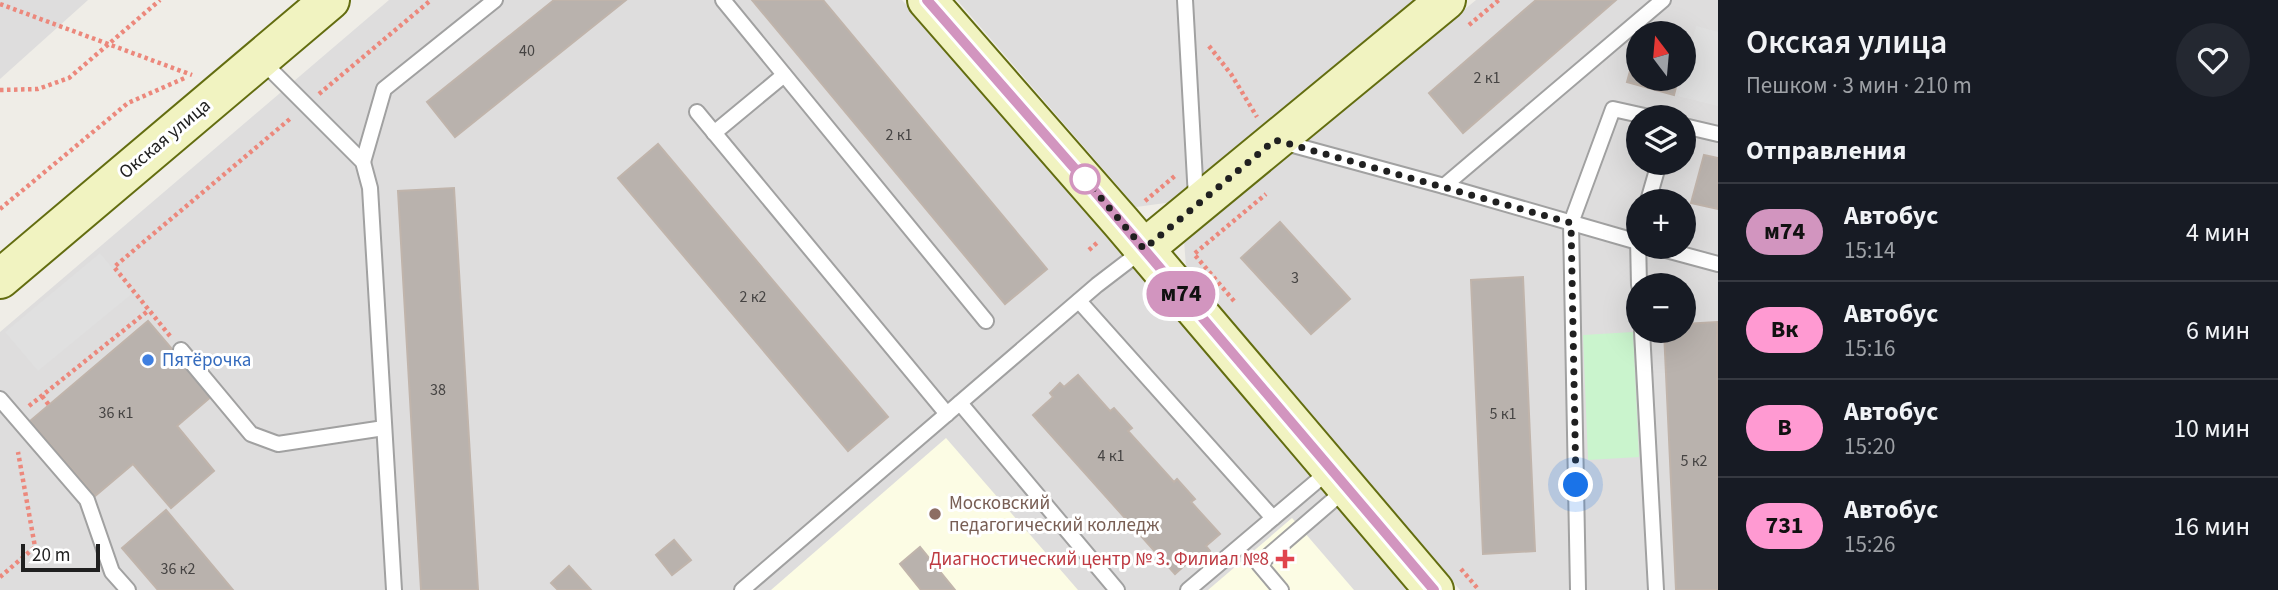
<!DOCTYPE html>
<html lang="ru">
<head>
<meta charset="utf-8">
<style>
  :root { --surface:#171b24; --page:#242831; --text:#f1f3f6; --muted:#9ea1a6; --line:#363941 }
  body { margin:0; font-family:"Source Sans 3",sans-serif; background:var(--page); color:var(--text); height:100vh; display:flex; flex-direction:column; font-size:26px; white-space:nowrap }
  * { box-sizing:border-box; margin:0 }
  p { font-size:23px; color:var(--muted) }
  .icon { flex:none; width:38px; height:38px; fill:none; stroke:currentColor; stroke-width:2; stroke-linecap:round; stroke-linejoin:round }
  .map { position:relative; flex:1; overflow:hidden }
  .side { display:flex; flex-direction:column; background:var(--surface); width:560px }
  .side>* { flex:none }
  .badge { padding:0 14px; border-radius:23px; font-size:24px; line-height:46px }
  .needle { width:46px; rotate:344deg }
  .tools { position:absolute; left:1626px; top:21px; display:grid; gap:14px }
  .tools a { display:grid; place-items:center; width:70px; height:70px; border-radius:50%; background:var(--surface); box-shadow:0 7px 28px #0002; font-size:35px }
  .scale { position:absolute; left:21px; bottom:18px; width:79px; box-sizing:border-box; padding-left:7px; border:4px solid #202020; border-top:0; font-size:19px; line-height:24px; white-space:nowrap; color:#202020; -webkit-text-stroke:5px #fff; paint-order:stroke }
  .you { position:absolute; width:35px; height:35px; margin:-18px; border:5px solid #fff; border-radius:50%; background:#1a73e8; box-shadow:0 0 0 10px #1a73e833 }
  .map>.badge { position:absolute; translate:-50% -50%; box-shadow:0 0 0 4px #fff }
  h2 { padding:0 28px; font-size:26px; line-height:63px }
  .round { display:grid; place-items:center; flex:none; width:74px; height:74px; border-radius:37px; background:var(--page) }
  .headline { display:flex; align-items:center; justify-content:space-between; height:119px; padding:0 28px }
  h1 { font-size:33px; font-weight:600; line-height:52px }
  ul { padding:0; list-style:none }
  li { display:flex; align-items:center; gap:21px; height:98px; padding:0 28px; border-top:2px solid var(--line) }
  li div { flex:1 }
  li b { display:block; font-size:26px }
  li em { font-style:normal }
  li .badge { min-width:77px; font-weight:700; text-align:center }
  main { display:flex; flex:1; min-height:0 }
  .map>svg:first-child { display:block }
</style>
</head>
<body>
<main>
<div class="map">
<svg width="1718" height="590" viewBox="0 0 1718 590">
  <rect width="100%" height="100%" fill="#efede7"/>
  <g fill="#dedddd" fill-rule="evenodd">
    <path d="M0 0H88L0 79Z"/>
    <path d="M389 0H902L1411 590H0V332Z"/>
    <path d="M957 0H1415L1173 202 1136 207Z"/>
    <path d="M1476 0H1718V590H1460L1186 267 1184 240ZM1638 33H1684V79H1638ZM1638 117H1684V163H1638ZM1638 201H1684V247H1638ZM1638 285H1684V331H1638Z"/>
  </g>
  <g fill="#fcfce4">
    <path d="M946 438 1078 590H771Z"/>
    <path d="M1292 518 1354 590H1208Z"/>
  </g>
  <path fill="#caf4cd" d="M1633 332 1639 457 1588 460 1583 335Z"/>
  <g fill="#e0e0e0">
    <path d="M1696 26 1718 32V106L1678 96Z"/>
    <path d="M100 253 133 293 38 371 5 332Z"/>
  </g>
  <g fill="#b9b2ad" stroke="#c0b4ab" stroke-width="2">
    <path d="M554 0H626L455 137 427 102Z"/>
    <path d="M752 0H823L1047 269 1005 304Z"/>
    <path d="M1536 0H1616L1463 133 1429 93Z"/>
    <path d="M1637 45 1638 79H1678L1674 95 1627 82Z"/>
    <path d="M658 144 888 417 848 451 618 178Z"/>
    <path d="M1704 155 1718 158V209L1691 203Z"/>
    <path d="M454 188 478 590H421L398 191Z"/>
    <path d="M1280 222 1350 299 1311 334 1241 258Z"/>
    <path d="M1523 277 1535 551 1483 554 1471 280Z"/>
    <path d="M148 321 212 396 177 426 214 471 171 508 133 464 95 496 30 421Z"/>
    <path d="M1717 322 1718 590H1676L1664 331H1684V324Z"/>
    <path d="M1078 375 1110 411 1114 408 1132 428 1128 431 1174 482 1177 479 1195 499 1191 502 1220 534 1206 546 1210 551 1200 561 1195 556 1175 574 1033 415 1053 397 1050 393 1060 383 1064 387Z"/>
    <path d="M166 510 233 590H158L122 548Z"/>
    <path d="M674 540 691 560 672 575 656 555Z"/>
    <path d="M920 547 955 590H921L900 564Z"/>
    <path d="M569 566 591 590H558L551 583Z"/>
  </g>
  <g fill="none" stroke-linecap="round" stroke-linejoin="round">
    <g stroke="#a1a1a1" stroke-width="18">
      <g id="lane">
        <path d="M723 0 986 321"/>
        <path d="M1185 0 1196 198"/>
        <path d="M262 61 363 162 370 188 394 590"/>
        <path d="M697 112 947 414"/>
        <path d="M1684 126 1718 134"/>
        <path d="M714 133 784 75"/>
        <path d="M1282 142 1444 186 1638 242"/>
        <path d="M363 162 384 89 495 0"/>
        <path d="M1444 186 1663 0"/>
        <path d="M1648 201 1659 163"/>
        <path d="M1638 238 1639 285"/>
        <path d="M1655 247 1718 264"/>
        <path d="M1079 301 1273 518"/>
        <path d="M1642 331 1656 590"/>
        <path d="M181 350 251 434 278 444 384 428"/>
        <path d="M0 399 87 500 112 572 128 590"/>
        <path d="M960 403 1117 590"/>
        <path d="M742 590 1097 285 1144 249"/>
        <path d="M1188 590 1330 470"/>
        <path d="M1281 590 1259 564 1346 489"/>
        <path d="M1578 590 1571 223 1613 109 1649 117"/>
      </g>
    </g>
    <g stroke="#636d10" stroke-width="42">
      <g id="secondary">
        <path d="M927 0 1121 222 1434 590"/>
        <path d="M1144 249 1446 0"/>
        <path d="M0 279 330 0"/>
      </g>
    </g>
    <g stroke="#ec887c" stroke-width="4.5" stroke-dasharray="3.5 3.5" stroke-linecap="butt">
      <path d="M0 4 192 75"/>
      <path d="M1469 25 1499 0"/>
      <path d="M1209 46 1231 74 1257 117"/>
      <path d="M0 90 38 89 69 78 160 0"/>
      <path d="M319 94 431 0"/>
      <path d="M1145 201 1176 175"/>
      <path d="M0 209 128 103 187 77"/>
      <path d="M1089 250 1099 241"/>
      <path d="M1234 301 1194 254 1266 194"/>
      <path d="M170 336 114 267 291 118"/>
      <path d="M42 396 49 405"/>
      <path d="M29 406 149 310"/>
      <path d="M1461 569 1479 590"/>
      <path d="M0 577 35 547 18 452"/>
    </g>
    <use href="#lane" stroke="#fff" stroke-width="14"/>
    <use href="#secondary" stroke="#f1f3c1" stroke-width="38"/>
  </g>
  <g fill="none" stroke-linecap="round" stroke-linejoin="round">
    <g stroke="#fff" stroke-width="16">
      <path id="line" d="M927 0 1097 194 1434 590"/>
    </g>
    <use href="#line" stroke="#d295bf" stroke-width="10"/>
    <path stroke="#202020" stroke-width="7" stroke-dasharray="0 12.6" d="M1085 179 1144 249 1275 140 1571 223 1576 485"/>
  </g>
  <circle fill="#fff" stroke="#d295bf" stroke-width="3.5" cx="1085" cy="179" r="14"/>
  <circle fill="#3f7fe0" stroke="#fff" stroke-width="2.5" cx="148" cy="360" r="7"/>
  <circle fill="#8d6e63" stroke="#fff" stroke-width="2.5" cx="935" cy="514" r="7"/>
  <path fill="#e0444e" stroke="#fff" stroke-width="2.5" d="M1281.5 548.5h7v7h7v7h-7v7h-7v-7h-7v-7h7z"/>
  <g text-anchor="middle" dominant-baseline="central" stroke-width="6" stroke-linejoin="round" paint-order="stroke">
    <g font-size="16" fill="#464443">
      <text x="527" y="51">40</text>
      <text x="1487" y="78">2 к1</text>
      <text x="899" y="135">2 к1</text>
      <text x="1295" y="278">3</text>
      <text x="753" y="297">2 к2</text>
      <text x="438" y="390">38</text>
      <text x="116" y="413">36 к1</text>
      <text x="1503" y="414">5 к1</text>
      <text x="1111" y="456">4 к1</text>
      <text x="1694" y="461">5 к2</text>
      <text x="178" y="569">36 к2</text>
    </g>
    <g font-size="19" fill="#202020" stroke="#fff">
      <text transform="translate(165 139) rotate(-40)">Окская улица</text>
    </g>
    <g font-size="19" fill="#366cbe" stroke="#fff" text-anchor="start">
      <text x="162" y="360">Пятёрочка</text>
    </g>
    <g font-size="19" fill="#785e54" stroke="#fff" text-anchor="start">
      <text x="949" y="503">Московский<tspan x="949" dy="22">педагогический колледж</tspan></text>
    </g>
    <g font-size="19" fill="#be3a42" stroke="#fff" text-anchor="end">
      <text x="1269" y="559">Диагностический центр № 3. Филиал №8</text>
    </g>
  </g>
</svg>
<div class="tools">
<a><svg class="needle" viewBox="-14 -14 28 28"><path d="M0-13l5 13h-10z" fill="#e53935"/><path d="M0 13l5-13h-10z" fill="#9ea1a6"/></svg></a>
<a><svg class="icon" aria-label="layers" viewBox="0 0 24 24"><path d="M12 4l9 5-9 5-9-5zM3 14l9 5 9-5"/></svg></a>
<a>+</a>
<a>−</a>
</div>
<div class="scale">20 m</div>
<div class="you" style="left:1576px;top:485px"></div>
<b class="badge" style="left:1181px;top:294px;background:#d295bf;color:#111">м74</b>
</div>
<section class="side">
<div class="headline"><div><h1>Окская улица</h1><p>Пешком · 3 мин · 210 m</p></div><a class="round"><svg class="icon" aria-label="heart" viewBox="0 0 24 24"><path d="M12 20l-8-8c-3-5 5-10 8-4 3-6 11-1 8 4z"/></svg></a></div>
<h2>Отправления</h2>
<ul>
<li><span class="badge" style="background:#d295bf;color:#111">м74</span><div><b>Автобус</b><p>15:14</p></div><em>4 мин</em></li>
<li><span class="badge" style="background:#ff9ad2;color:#111">Вк</span><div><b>Автобус</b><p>15:16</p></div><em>6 мин</em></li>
<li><span class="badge" style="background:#ff9ad2;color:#111">В</span><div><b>Автобус</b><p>15:20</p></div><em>10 мин</em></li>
<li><span class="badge" style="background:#ff9ad2;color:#111">731</span><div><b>Автобус</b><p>15:26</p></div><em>16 мин</em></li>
</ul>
</section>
</main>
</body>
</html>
